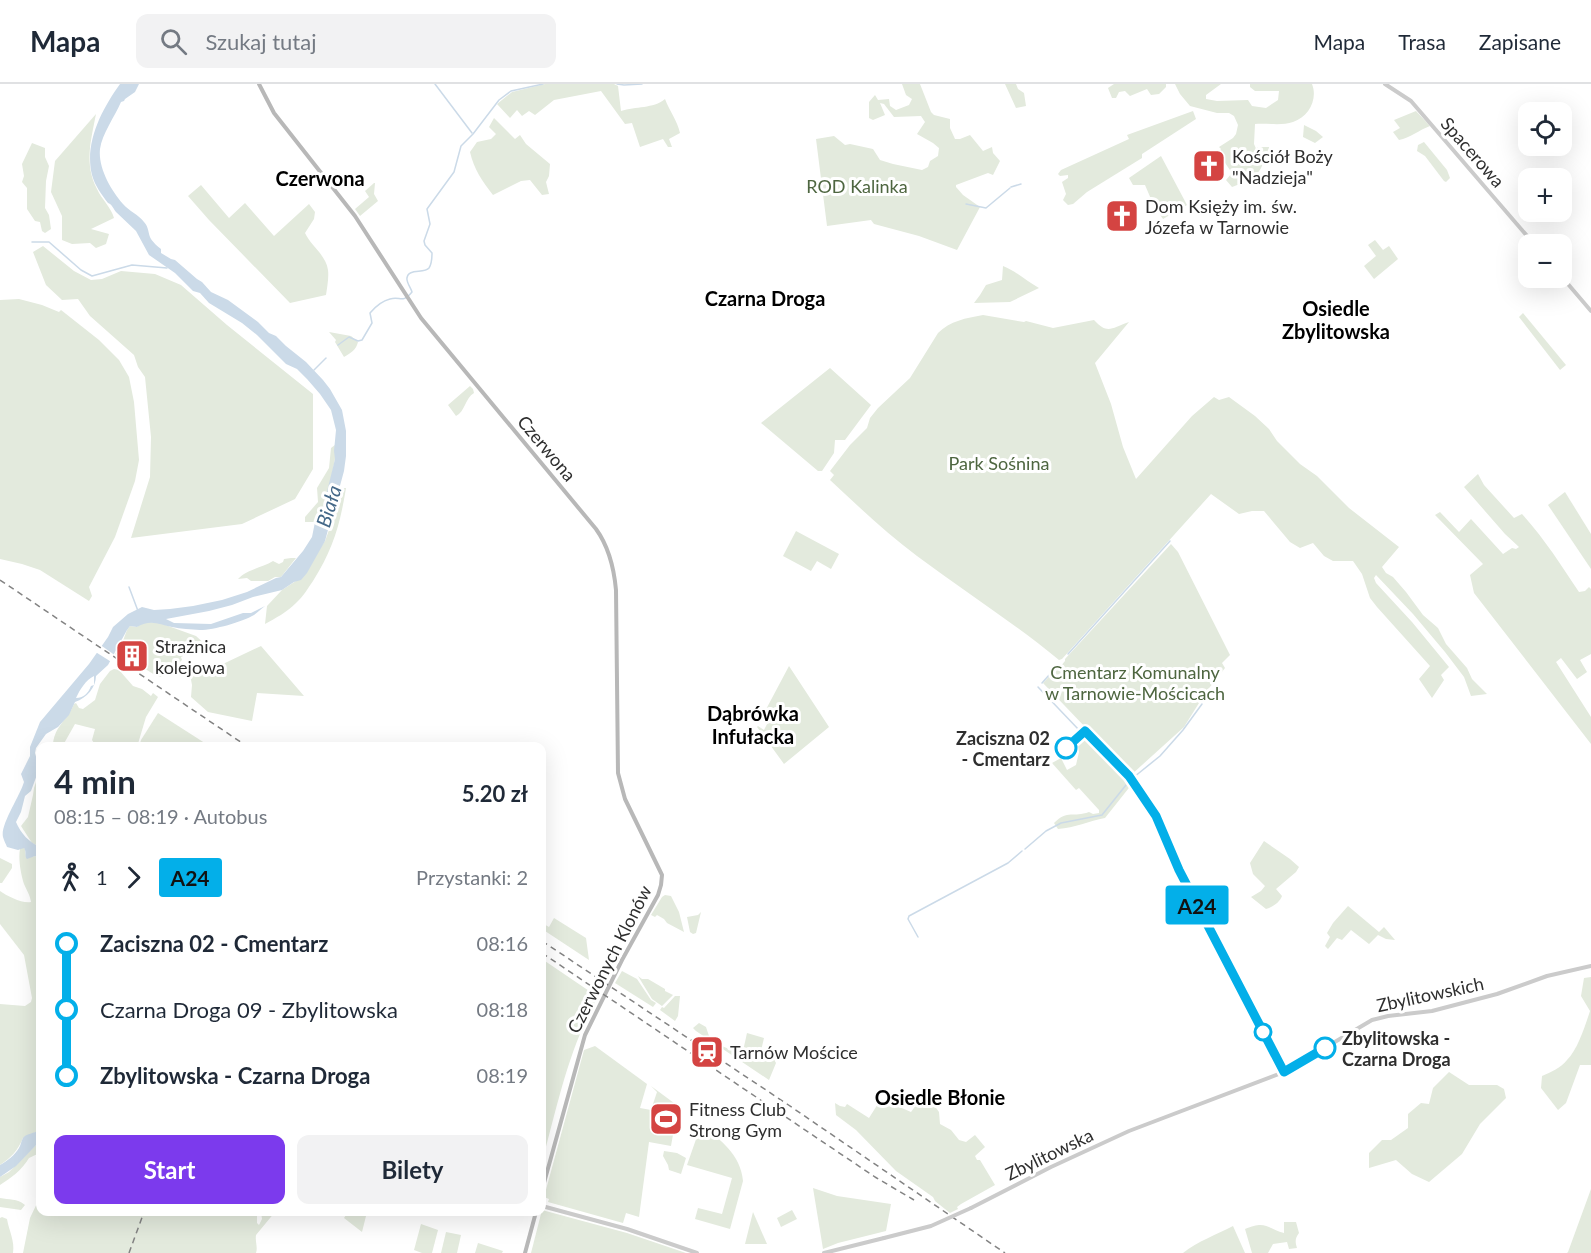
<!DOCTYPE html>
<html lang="pl">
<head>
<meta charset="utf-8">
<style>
  :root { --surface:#fff; --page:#f2f2f3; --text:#1f2937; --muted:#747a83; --line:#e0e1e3; --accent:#7c3aed }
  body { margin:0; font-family:Lato,sans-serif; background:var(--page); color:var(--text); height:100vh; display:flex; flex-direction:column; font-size:22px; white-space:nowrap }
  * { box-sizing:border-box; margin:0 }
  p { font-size:20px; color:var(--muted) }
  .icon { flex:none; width:33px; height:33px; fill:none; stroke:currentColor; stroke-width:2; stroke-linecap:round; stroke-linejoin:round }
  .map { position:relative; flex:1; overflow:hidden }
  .side { position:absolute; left:36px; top:658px; width:510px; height:474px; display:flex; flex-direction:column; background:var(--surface); border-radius:12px; box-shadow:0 6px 24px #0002 }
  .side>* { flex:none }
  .badge { padding:0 12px; border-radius:4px; font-size:21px; line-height:39px }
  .tools { position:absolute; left:1518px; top:18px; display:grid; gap:12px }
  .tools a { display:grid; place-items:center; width:54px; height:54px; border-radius:12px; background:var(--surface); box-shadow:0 6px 24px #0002; font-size:30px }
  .map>.badge { position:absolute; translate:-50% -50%; box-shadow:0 0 0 3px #fff }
  .legs { display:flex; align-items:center; gap:9px; height:66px; padding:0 18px; font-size:20px }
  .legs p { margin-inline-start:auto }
  .headline { display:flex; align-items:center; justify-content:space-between; height:102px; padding:0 18px }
  h1 { font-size:33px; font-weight:700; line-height:45px }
  .cta { display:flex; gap:12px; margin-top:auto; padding:12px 18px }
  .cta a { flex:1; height:69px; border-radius:12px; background:var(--accent); color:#fff; font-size:24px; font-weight:700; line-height:69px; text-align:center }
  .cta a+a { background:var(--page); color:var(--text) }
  ul { padding:0 18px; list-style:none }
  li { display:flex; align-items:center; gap:21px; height:66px; font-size:22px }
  li i { display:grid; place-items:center; width:9px; height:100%; margin:0 8px; background:currentColor }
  li i::after { content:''; width:15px; height:15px; margin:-8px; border:4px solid; border-radius:50%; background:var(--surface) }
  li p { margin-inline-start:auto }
  li:first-child i { background:linear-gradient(#0000 50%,currentColor 0) }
  li:last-child i { background:linear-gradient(currentColor 50%,#0000 0) }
  header { display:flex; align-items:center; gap:36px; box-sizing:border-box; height:84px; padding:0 30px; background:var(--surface); border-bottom:2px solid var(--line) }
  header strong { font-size:28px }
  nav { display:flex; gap:33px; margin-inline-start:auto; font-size:21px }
  .search { width:420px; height:54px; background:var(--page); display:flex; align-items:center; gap:15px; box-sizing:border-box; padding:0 21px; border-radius:12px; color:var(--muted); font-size:22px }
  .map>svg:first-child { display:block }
</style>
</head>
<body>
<header>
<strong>Mapa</strong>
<div class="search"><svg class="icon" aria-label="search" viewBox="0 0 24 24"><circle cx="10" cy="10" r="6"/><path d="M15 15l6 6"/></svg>Szukaj tutaj</div>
<nav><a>Mapa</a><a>Trasa</a><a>Zapisane</a></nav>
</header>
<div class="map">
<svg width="1591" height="1169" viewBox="0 0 1591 1169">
  <rect width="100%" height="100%" fill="#fff"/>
  <g fill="#e3eadd">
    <path d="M545 0H614L618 2 621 27C636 22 653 25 665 15 670 28 677 36 680 49L669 55 672 63H668L663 55 640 63 632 39 625 40 601 7 554 16 535 31 529 27 522 32 517 26 510 34 497 20 512 8Z"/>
    <path d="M902 0H920L931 28 934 31 950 35V44L955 55H960L970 51 983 67 992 63 993 69 1000 77 993 91 988 89 956 101V103L963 111 980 123 957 166 919 152 874 140 871 136 827 142 816 55 834 52 845 61 850 60 873 65 880 76 893 80 922 86 928 83 930 77 938 72 939 64 933 59 917 50 925 38 921 32 894 33 884 20 880 19 885 31 873 36 869 34V18L875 11 878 16 889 15 890 22 896 26 909 21 912 15 906 11Z"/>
    <path d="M1005 0H1016L1018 5 1024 9 1026 22 1016 24Z"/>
    <path d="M1114 0H1166V3L1159 10 1151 11 1147 5 1130 12 1125 7 1119 8 1116 14H1112L1108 4Z"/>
    <path d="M1175 0H1221L1206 11V15L1217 17 1248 16 1252 22 1266 24 1278 16 1279 7H1255L1250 3V0H1312C1318 15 1309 33 1293 38 1282 42 1267 39 1255 40L1254 60 1260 74 1257 63H1269V76L1264 78 1260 74 1263 79C1260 92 1244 99 1232 103L1226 96 1232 89 1221 73 1219 68 1221 65 1219 63 1233 54 1236 50 1238 41 1234 32 1229 29H1217L1190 22 1180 10Z"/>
    <path d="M1193 27 1196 35 1142 70V74L1087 108 1073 120 1068 121 1063 116 1066 110 1062 98 1068 94V91L1060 92 1058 90 1061 86 1129 55 1127 51Z"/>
    <path d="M1416 27 1430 42C1419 46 1410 54 1399 56L1393 48 1400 44 1394 36Z"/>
    <path d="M96 30C91 56 84 80 97 105 102 116 111 123 114 134L91 145 109 150 106 160 96 164 90 159 72 160 62 156V132L51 108 55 77Z"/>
    <path d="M494 34 515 55 520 51 526 60 550 80 549 92 546 98 549 110 542 111 530 96 521 97 493 111C482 97 474 85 470 68L477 58 491 55 496 50 489 43Z"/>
    <path d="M1304 41 1316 47 1323 53 1315 59 1303 53Z"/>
    <path d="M1424 58 1447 86 1450 94 1446 98 1444 97 1425 72 1417 67 1418 61Z"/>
    <path d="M32 59 45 64V73L49 82 46 97 45 124 49 131 51 145 45 149 42 147 40 138 35 137 27 125V104L22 98 24 92 22 80Z"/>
    <path d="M1161 72 1187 121 1163 135 1154 122 1145 101H1133L1129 94Z"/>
    <path d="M374 99H375L374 110 378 117 360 132 355 125 369 113 365 107Z"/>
    <path d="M201 101 229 134 245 119 274 152 309 120 315 128 314 135 305 149C311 162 326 171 328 186 329 194 327 204 326 211L290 219 209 136 188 112Z"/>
    <path d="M1375 156 1383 166 1389 162 1398 175 1374 195 1364 182 1376 172 1368 161Z"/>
    <path d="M43 162 74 187 91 196 102 195 121 187 155 190 181 201 227 241 313 310V385L295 415 242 440 131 454 150 393 151 353 145 293 138 283 134 271 90 232 78 215 62 216 46 201 33 168Z"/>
    <path d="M1003 182C1016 187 1026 197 1039 204L1010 218 974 219 980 211 986 201 1002 196Z"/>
    <path d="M19 215 42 221 59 228 61 226 99 256 119 276 129 293 134 318 139 376 135 397 115 453 89 503 92 512 89 517 40 486 22 480 0 475V216Z"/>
    <path d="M1523 229 1566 281 1560 286 1519 233Z"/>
    <path d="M983 231 1024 238 1026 237 1053 244 1094 236C1108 251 1111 244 1129 238L1095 279 1111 320 1123 363 1136 395 1192 332 1214 313 1219 316 1229 313 1255 332 1269 345 1277 357 1300 380 1317 392 1349 424 1399 463 1382 483 1386 489 1393 493 1406 508 1423 531 1438 544 1446 560 1467 584 1472 595 1487 610 1471 612 1464 593 1445 568 1413 530 1376 491 1374 494 1376 499 1412 538 1449 583 1441 591 1444 596 1432 614 1419 595 1430 582 1377 523 1370 514 1362 490 1353 477H1333L1324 472 1313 459 1300 464 1290 458 1264 427H1252L1239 430 1211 410 1062 575 1059 576C1014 539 964 507 917 472 886 449 858 422 830 396L834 391 830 387 850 361 867 344 870 334 878 324 910 294 938 249C950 237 966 234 983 231Z"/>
    <path d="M329 248 351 252 358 258C356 266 351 269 344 273L335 258 336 256Z"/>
    <path d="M830 284 871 321 845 356H835L834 369 822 387H818L761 339Z"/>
    <path d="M470 302 473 305 474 309C465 314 465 328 456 332L448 321Z"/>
    <path d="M335 361V375L331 395 322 428 315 438H305V433L318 418 317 404 329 384 331 364Z"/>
    <path d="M1478 390 1484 401 1514 434 1522 430C1544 454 1561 481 1579 508L1585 507 1589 503 1591 505V570L1580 576 1587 588 1577 595 1561 574 1556 578 1591 633V660L1474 509 1470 491 1483 480 1435 431 1440 428 1459 448 1471 435 1503 470 1512 464 1516 465 1519 463 1505 450 1464 403Z"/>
    <path d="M340 404H346C340 441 333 465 313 497 308 504 303 513 296 519 287 528 276 534 265 540L267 522 282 506 299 495 316 472 317 468 325 457 329 446Z"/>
    <path d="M1565 408 1591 450V485L1548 421Z"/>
    <path d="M796 447 839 470 831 485 817 477 811 487 783 472Z"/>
    <path d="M1171 460 1178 468 1230 571 1222 579 1225 584 1198 618 1199 619 1184 643 1131 691 1043 599 1059 582 1060 583 1065 577V575Z"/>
    <path d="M291 474H296L281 493H275L268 497H251L247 494 238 495C247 485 262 484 273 477L279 480 283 478 284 475Z"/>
    <path d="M149 538 160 539 196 552 208 563 206 567 189 569 181 573 182 576 164 593H158L147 586 138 585 135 574 140 563H136L131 560 125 570 127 571 126 578 115 570 121 562 127 546 130 542 137 543 142 539Z"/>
    <path d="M261 562 304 612 257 609 252 637 208 628 191 613 192 601 189 585 196 583 225 579Z"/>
    <path d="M789 582 829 643 784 680 757 643 758 642 764 646 769 636 763 631Z"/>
    <path d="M114 585 119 586 133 602 142 605 151 612 153 609 158 613 146 633 137 663 96 662 92 656 95 645 75 640 62 663H53C53 643 67 637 74 620L76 619 79 624 83 625 95 616 100 600 110 587Z"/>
    <path d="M158 629 211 663H139L141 656Z"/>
    <path d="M1087 652 1132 700 1105 734C1089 737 1075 744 1058 745L1054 739C1068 725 1073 734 1089 728L1093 730 1099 729V726L1079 704 1076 706 1052 679 1061 674 1067 686 1076 681 1079 668 1078 662 1082 655Z"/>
    <path d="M40 686V763L32 759 21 742 28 733 33 711 34 704Z"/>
    <path d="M1264 757 1290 775 1299 783 1296 788 1276 805 1282 812C1280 818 1273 823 1266 825L1251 813 1261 807 1265 802 1253 790 1250 779Z"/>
    <path d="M23 763 25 765 26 774 35 772 40 774V1046L23 1054C18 1066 11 1074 0 1081V920L25 922 31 918 32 914 24 871 0 840V807C7 812 23 820 31 818 30 811 27 807 24 800 21 791 18 775 20 765Z"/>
    <path d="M0 774 12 780V784L2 799H0Z"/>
    <path d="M665 811 671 812 679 828 684 848 667 839 664 835 657 831 655 833 651 831 662 813Z"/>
    <path d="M1348 822 1379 848 1384 843 1395 856 1386 855 1378 851 1369 860 1351 846 1342 856 1337 854 1328 865 1325 862 1330 853 1327 849 1333 839Z"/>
    <path d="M701 828 696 849 693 850 690 848 687 833 698 831Z"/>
    <path d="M554 834 586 854 589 876 542 845V839L549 843Z"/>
    <path d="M542 875 598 913C569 963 557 1023 542 1078Z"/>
    <path d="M622 887 637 895 651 916 656 919 653 923 615 899Z"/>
    <path d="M638 892 642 895H648L665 905V907L673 911 662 922 652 915Z"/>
    <path d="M1591 893V981H1580L1566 1019 1558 1026 1541 1004 1542 992C1551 988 1561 984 1567 976 1578 965 1585 942 1590 927L1581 912 1584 894Z"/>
    <path d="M675 912H680L678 932 675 937 660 926 662 923 664 924Z"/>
    <path d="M699 939 706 943 709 952 717 960 734 967 752 974 760 973 771 969 776 979 769 996 696 947 693 944Z"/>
    <path d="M747 949 764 954 760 971 743 967Z"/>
    <path d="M595 962 647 1000 640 1024 651 1026 657 1008 651 1002 678 1022 671 1062 649 1058 639 1133 626 1129 623 1139 548 1118 549 1115 544 1113 584 966Z"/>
    <path d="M1449 988 1469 1001H1497L1504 1005 1506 1014 1480 1040 1462 1070 1429 1098 1412 1090 1396 1076 1369 1084V1069L1382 1056H1391L1408 1044V1030L1421 1019 1429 1020 1433 1004Z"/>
    <path d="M925 1009 939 1028 940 1040 951 1046 959 1056 966 1058 975 1051 985 1063 975 1072 977 1076H980L995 1101 961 1120 957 1123 958 1125 950 1129 935 1117 933 1113 896 1087 856 1046 836 1031 835 1019 840 1022 845 1023 847 1020 869 1034 881 1015 911 1028Z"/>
    <path d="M701 1041C720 1055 741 1071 743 1097L730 1145 695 1135 698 1124 722 1130 732 1094 687 1081Z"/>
    <path d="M40 1057C40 1071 39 1069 29 1074 22 1086 11 1094 0 1101V1093L9 1088Z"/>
    <path d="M664 1067 677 1069 686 1074 681 1090 669 1086 668 1081 663 1072Z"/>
    <path d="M813 1104 837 1112 891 1120 886 1147 838 1159 823 1165Z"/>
    <path d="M1591 1105V1169H1567L1568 1168Z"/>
    <path d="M40 1113V1128H254L257 1130V1139L259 1141 262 1135 261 1128H275L256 1151C255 1158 258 1163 256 1169H23L30 1134Z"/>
    <path d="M0 1114C9 1116 17 1114 25 1121L21 1126 0 1123Z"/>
    <path d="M542 1126 627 1149 686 1169H531Z"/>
    <path d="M792 1126 797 1135 781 1143 777 1134Z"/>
    <path d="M348 1128H367L362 1148 344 1134Z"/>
    <path d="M753 1128 767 1160H745Z"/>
    <path d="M2 1133 7 1135C9 1147 15 1157 13 1169H0V1134Z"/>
    <path d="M1284 1138H1296L1299 1149C1295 1154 1295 1158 1297 1164L1289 1165 1287 1158 1273 1160 1268 1169H1252L1245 1145C1266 1136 1266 1144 1284 1149Z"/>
    <path d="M421 1140 438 1146 432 1169H422L414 1166Z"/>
    <path d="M1233 1142 1245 1169H1183C1198 1157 1216 1151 1233 1142Z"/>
    <path d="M446 1148 461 1151 457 1169H441Z"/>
    <path d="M478 1159 503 1167 502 1169H475Z"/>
  </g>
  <g fill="#cbdae8" fill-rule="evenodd">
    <path d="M120 0H139L135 8 125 15 124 17 121 18C115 32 102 50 100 65 98 84 111 106 123 120 129 127 139 131 144 138 149 143 148 150 151 155 153 158 158 163 161 165V169L171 175 175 176 197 195 202 198 211 208 228 216 258 238 269 249 276 252 286 262 306 278 323 296 330 305 342 326 346 347V372L344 387 325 457 307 489 301 496 294 498 282 506 253 513 232 521 209 527 166 535 174 539 211 540 243 529H251L265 522C261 525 258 528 254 531 242 538 214 546 200 546 191 545 181 545 172 543 159 540 150 535 137 543L130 542 127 546 108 581 96 592C96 603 87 614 75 618L69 631 58 643 46 650 36 664 35 669 39 683 38 688 31 707 25 712 21 728 16 738C21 750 29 758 40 763V774L35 772 27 775C24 772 27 768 24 764L18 766 7 763C6 760 4 757 3 753 0 741 20 712 24 698L21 690 30 672V663L40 638 89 580 108 553 113 543 128 530 142 523 154 526 170 525 193 522 222 516 247 508 276 494 281 493 303 467 312 453 315 438 322 428 335 375 334 367 336 346 331 326 320 310 307 295 297 285 286 280 257 251 242 239 209 219 200 209 193 207 175 189 149 171 136 147 116 128C113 125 113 121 108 119 102 111 95 102 92 91 84 59 102 25 120 0ZM94 592V601L91 602C88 610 83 614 76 614 80 605 86 596 94 592Z"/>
    <path d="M40 1046V1057L16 1082 0 1093V1081C7 1077 15 1071 19 1064 21 1061 21 1057 23 1054 25 1050 35 1049 40 1046Z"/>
  </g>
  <path fill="#fff" d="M99 560 116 572 113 579 94 567Z"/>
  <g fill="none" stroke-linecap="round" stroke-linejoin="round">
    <g stroke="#cbdae8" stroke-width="1.5">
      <path d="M435 0 472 49"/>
      <path d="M617 0 624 1 642 0"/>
      <path d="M1011 103 1021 100"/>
      <path d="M966 120 986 124 1010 104"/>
      <path d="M32 158H49L81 186 92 192 132 181 167 184"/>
      <path d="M338 261 349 253 358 257 362 256 372 239 370 229C375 223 382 217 390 215 401 212 402 220 412 208 411 204 406 198 407 194 408 184 424 190 429 184 431 181 432 173 432 169L425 161 424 157 430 140 427 125 454 88 461 62 473 50 499 16 511 7 543 0"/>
      <path d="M314 286 326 274"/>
      <path d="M129 503 138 527"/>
      <path d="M1068 570 1170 457"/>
      <path d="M1042 599 1057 582"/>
      <path d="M1038 603 1079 646"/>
      <path d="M1086 654 1128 698"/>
      <path d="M1134 693 1160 672 1183 646 1202 620"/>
      <path d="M1142 703 1151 717"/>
      <path d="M1153 721 1168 750"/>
      <path d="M1025 765 1046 747 1061 739 1102 731 1126 701"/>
      <path d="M918 853 908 835 909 832 1008 779 1022 767"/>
    </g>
    <g stroke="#cbcbcb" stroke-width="4">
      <path d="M1385 0 1411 17 1534 160"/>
      <path d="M1562 193 1591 227"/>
      <path d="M542 1122 627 1145 697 1169"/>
      <path d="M971 1124 1051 1083 1129 1047 1284 988 1372 936 1388 932 1432 927 1497 910 1547 892 1591 882"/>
      <path d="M824 1169 884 1154"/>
    </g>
    <g stroke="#b8b8b8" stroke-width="4">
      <path d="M259 0 274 29 355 132 421 234 596 445C609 463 614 484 616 506L618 689 625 715 662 791 661 801 658 811 622 876 585 951 542 1106"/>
      <path d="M525 1169 536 1128"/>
    </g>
    <g stroke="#838383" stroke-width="1.5" stroke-dasharray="6 4.5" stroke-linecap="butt">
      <path d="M0 496 248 663"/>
      <path d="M542 857 787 1020 1005 1169"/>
      <path d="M542 869 875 1093 914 1116"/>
      <path d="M129 1169 144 1128"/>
    </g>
    <path stroke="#cbcbcb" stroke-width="4" d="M884 1154 931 1142 971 1124"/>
  </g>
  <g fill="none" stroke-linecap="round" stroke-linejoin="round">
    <g stroke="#fff" stroke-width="14">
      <path id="line-1" d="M1066 664 1085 647 1129 692 1156 732 1179 786 1284 988 1325 964"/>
    </g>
    <use href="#line-1" stroke="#03afe9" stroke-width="9"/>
  </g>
  <defs>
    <g id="church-square" transform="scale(1.725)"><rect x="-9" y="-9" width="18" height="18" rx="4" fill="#d44442" stroke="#fff"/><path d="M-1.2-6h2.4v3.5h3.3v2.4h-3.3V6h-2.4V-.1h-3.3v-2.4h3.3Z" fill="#fff"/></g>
    <g id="building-square" transform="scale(1.725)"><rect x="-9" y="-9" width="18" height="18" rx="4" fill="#d44442" stroke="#fff"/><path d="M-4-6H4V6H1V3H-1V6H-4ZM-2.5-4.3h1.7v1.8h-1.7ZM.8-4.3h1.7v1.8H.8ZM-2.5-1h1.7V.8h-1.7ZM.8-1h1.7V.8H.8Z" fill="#fff"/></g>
    <g id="station-square" transform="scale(1.725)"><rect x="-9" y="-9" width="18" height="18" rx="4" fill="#d44442" stroke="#fff"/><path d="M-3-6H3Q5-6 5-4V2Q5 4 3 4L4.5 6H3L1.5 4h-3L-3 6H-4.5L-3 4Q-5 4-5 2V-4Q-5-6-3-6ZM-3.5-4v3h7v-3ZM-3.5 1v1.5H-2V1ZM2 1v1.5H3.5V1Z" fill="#fff"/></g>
    <g id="stadium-square" transform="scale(1.725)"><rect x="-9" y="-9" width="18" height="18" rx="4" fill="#d44442" stroke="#fff"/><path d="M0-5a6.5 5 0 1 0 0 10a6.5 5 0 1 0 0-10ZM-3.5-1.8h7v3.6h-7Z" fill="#fff"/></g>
  </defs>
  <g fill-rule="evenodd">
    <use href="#church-square" x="1209" y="82"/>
    <use href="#church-square" x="1122" y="132"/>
    <use href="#building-square" x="132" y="572"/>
    <use href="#station-square" x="707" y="968"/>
    <use href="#stadium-square" x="666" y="1035"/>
  </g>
  <g fill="#fff" stroke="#03afe9" stroke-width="3">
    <circle cx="1066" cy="664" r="10"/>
    <circle cx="1263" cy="948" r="8"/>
    <circle cx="1325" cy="964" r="10"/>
  </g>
  <g text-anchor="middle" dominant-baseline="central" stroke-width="6" stroke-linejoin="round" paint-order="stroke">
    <g font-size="18" fill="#2e2e2e" stroke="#fff">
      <text transform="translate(1473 68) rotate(49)">Spacerowa</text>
      <text transform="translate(547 364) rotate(50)">Czerwona</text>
      <text transform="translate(609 875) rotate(-63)">Czerwonych Klonów</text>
      <text transform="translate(1430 910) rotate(-12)">Zbylitowskich</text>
      <text transform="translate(1049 1070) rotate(-26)">Zbylitowska</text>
    </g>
    <g font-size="18" fill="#2e2e2e" stroke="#fff" text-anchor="start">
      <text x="1232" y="72">Kościół Boży<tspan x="1232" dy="21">"Nadzieja"</tspan></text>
      <text x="1145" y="122">Dom Księży im. św.<tspan x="1145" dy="21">Józefa w Tarnowie</tspan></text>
      <text x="155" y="562">Strażnica<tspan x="155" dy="21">kolejowa</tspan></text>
      <text x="730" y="968">Tarnów Mościce</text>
      <text x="689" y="1025">Fitness Club<tspan x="689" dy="21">Strong Gym</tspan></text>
    </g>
    <g font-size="18" fill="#4e6640" stroke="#fff">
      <text x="857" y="102">ROD Kalinka</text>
      <text x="999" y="379">Park Sośnina</text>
      <text x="1135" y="588">Cmentarz Komunalny<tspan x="1135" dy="21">w Tarnowie-Mościcach</tspan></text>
    </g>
    <g font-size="18" font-weight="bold" fill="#2e2e2e" stroke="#fff" text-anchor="end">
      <text x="1050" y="654">Zaciszna 02<tspan x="1050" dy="21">- Cmentarz</tspan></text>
      <text x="1342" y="954" text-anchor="start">Zbylitowska -<tspan x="1342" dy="21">Czarna Droga</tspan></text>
    </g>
    <g font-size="20" font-weight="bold" fill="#000" stroke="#fff">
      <text x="320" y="94">Czerwona</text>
      <text x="765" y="214">Czarna Droga</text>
      <text x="1336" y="224">Osiedle<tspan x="1336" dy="23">Zbylitowska</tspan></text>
      <text x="753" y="629">Dąbrówka<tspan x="753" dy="23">Infułacka</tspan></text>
      <text x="940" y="1013">Osiedle Błonie</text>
    </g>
    <g font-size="20" font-style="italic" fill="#446888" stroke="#fff">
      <text transform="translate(328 422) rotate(-73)">Biała</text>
    </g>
  </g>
</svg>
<div class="tools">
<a><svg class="icon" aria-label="locate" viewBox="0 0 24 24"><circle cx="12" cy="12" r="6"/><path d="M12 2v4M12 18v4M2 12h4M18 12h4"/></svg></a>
<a>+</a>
<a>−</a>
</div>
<b class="badge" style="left:1197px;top:821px;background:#03afe9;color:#111">A24</b>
<section class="side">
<div class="headline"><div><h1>4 min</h1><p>08:15 – 08:19 · Autobus</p></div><b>5.20 zł</b></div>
<div class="legs"><svg class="icon" aria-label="walk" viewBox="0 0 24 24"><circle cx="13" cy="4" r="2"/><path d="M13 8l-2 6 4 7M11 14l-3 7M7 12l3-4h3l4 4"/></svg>1<svg class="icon" aria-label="forward" viewBox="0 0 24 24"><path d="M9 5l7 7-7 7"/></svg><b class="badge" style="background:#03afe9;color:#111">A24</b><p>Przystanki: 2</p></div>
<ul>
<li><i style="color:#03afe9"></i><b>Zaciszna 02 - Cmentarz</b><p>08:16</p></li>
<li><i style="color:#03afe9"></i><span>Czarna Droga 09 - Zbylitowska</span><p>08:18</p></li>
<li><i style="color:#03afe9"></i><b>Zbylitowska - Czarna Droga</b><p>08:19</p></li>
</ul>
<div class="cta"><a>Start</a><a>Bilety</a></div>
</section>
</div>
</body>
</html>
